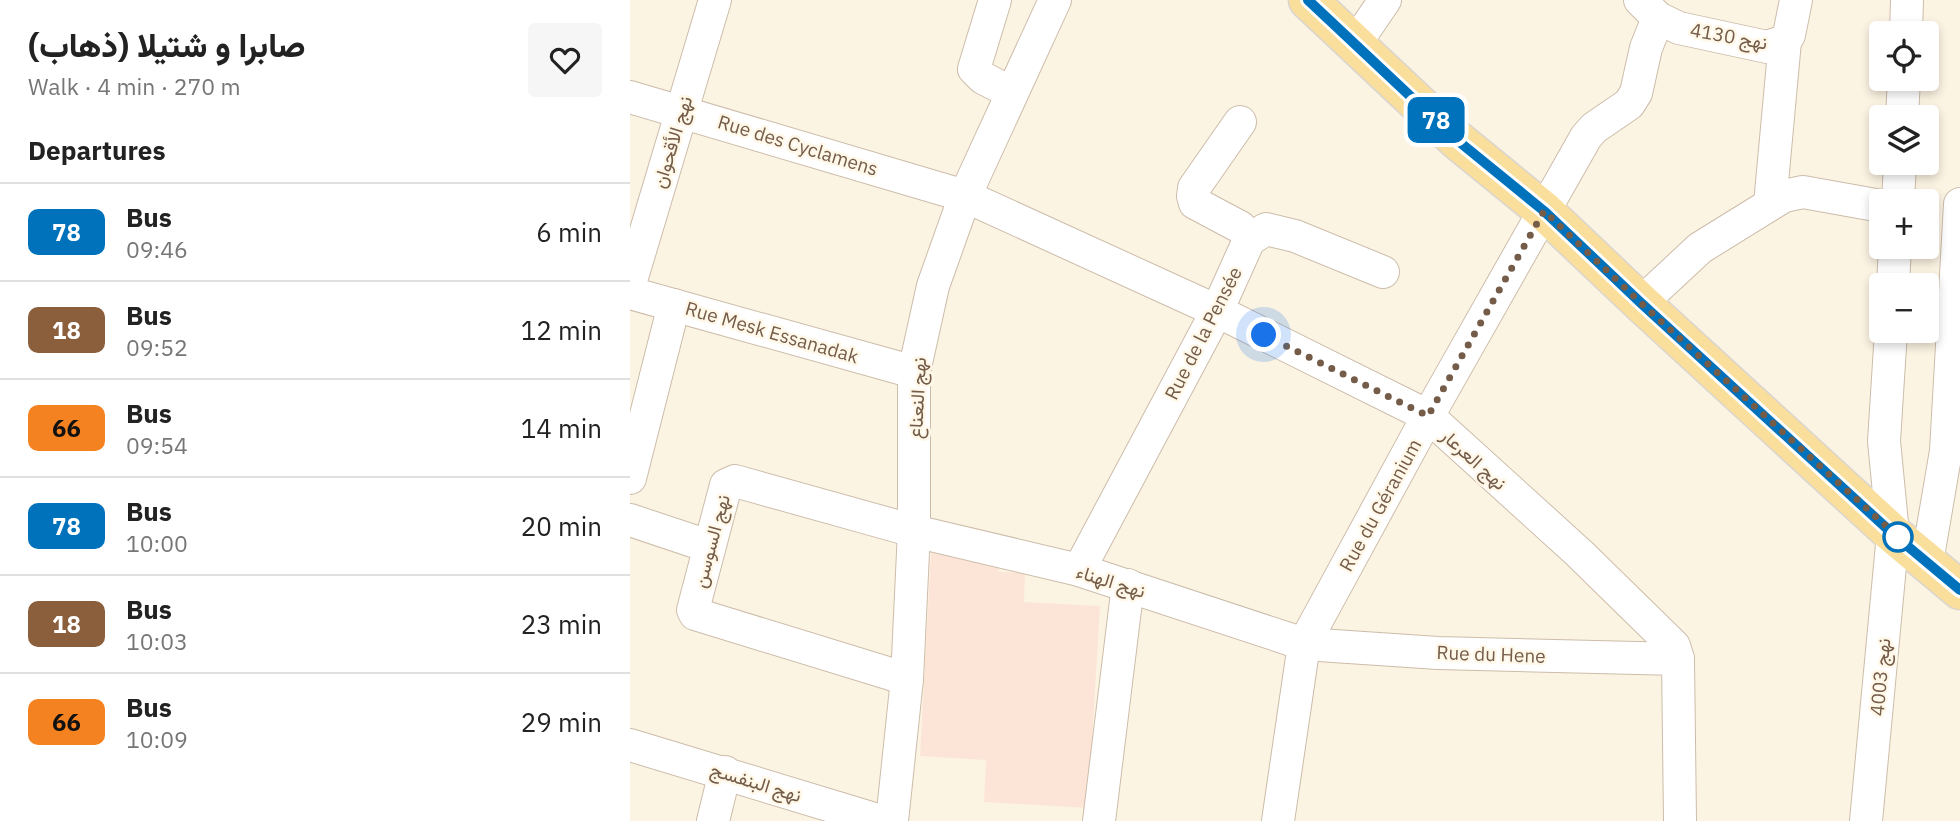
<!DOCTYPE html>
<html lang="en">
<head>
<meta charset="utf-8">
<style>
  :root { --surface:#fff; --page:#f6f6f6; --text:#222; --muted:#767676; --line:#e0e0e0 }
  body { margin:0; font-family:"IBM Plex Sans",Vazirmatn,sans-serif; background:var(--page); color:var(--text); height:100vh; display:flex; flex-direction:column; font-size:26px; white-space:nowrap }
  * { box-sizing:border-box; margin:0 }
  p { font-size:23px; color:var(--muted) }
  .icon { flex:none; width:38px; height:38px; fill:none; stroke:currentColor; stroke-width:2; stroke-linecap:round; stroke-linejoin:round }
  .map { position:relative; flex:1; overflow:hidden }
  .drawer { display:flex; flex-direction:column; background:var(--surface); width:630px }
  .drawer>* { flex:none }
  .badge { padding:0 14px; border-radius:10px; font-size:24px; line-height:46px }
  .buttons { position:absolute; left:1239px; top:21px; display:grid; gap:14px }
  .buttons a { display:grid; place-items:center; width:70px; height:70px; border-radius:7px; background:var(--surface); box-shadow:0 4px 10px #0003; font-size:35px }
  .you { position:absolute; width:35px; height:35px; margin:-18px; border:5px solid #fff; border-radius:50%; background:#1a73e8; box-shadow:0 0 0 10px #1a73e833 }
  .map>.badge { position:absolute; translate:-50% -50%; box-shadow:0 0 0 4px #fff }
  h2 { padding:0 28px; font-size:26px; line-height:63px }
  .round { display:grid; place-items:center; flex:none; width:74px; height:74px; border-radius:7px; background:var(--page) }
  .head { display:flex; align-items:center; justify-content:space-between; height:119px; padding:0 28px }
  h1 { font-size:33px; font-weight:800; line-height:52px }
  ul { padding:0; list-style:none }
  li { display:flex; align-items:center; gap:21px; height:98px; padding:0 28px; border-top:2px solid var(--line) }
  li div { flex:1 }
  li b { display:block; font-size:26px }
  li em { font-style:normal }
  li .badge { min-width:77px; font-weight:700; text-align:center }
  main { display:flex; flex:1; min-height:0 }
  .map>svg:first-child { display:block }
</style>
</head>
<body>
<main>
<section class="drawer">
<div class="head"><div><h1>صابرا و شتيلا (ذهاب)</h1><p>Walk · 4 min · 270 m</p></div><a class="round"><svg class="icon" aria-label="heart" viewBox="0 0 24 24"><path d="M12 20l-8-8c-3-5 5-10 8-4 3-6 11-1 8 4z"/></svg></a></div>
<h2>Departures</h2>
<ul>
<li><span class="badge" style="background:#0072bc;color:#fff">78</span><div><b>Bus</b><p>09:46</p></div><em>6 min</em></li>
<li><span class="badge" style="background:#8b5e3c;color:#fff">18</span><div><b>Bus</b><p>09:52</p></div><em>12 min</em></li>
<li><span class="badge" style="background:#f58220;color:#111">66</span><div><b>Bus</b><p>09:54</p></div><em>14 min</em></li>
<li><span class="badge" style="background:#0072bc;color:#fff">78</span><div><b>Bus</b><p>10:00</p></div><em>20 min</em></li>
<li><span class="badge" style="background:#8b5e3c;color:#fff">18</span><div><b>Bus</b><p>10:03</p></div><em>23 min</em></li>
<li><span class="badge" style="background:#f58220;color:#111">66</span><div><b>Bus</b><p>10:09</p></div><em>29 min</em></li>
</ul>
</section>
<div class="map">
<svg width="1330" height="821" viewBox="0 0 1330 821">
  <rect width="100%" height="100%" fill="#fcf4e3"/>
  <path fill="#fce5d7" d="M301 553 369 557V572L395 573 394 602 470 606 458 808 354 802 356 760 290 756Z"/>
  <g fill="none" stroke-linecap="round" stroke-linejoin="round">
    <g stroke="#cdbcaa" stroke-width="34">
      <g id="minor">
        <path d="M365 0 344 69 353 78 382 93"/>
        <path d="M1010 0 1028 18 1049 28 1137 47 1155 41 1159 35 1166 0"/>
        <path d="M1276 33 1277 0"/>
        <path d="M725 44 755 0"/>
        <path d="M0 97 335 196 587 311 798 416 949 553 1044 646 1048 659 1050 821"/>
        <path d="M1272 117 1274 79"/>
        <path d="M1268 201 1270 163"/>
        <path d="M1140 204 1155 41"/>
        <path d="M619 240 636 229 665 236 753 272"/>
        <path d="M0 284 85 0"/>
        <path d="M1263 285 1265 247"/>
        <path d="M0 293 284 372"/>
        <path d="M1011 303 1070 248 1154 196 1173 192 1251 206"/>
        <path d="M0 478 44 305"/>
        <path d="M0 520 78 546"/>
        <path d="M1297 562 1316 451 1330 204"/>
        <path d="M449 570 587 311 619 240 616 233 610 227 565 203 563 196 564 188 610 122"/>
        <path d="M277 679 65 614 63 610 96 485 105 481 284 531 449 570 674 644 808 653 1048 659"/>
        <path d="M0 745 251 821"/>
        <path d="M83 821 95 772"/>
        <path d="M262 821 277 679 284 531V372L303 286 335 196 425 0"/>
        <path d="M469 821 498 585"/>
        <path d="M648 821 674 644 798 416 956 137 964 128 999 104 1006 93 1016 48 1028 18"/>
        <path d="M1236 821 1263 534 1254 441 1261 331"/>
      </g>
    </g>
    <g stroke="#dbd5d0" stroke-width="41">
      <path id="major" d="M678 0 827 140 914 211 1011 303 1263 534 1330 590"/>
    </g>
    <use href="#minor" stroke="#fff" stroke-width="32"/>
    <use href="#major" stroke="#fade9c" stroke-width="38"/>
  </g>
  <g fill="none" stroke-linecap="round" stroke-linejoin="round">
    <g stroke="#fff" stroke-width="16">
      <path id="line" d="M678 0 827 140 914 211 1011 303 1263 534 1330 590"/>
    </g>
    <use href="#line" stroke="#0072bc" stroke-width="10"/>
    <path stroke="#745c49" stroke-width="7" stroke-dasharray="0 12.6" d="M634 335 798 416 914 211 1011 303 1268 537"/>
  </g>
  <circle fill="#fff" stroke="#0072bc" stroke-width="3.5" cx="1268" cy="537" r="14"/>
  <g text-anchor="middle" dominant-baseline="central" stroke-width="5" stroke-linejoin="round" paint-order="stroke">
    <g font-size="19" fill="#745c49" stroke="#fff8e9">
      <text transform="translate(1099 36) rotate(10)">نهج 4130</text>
      <text transform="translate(42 142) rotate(-73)">نهج الأقحوان</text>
      <text transform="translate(168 145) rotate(17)">Rue des Cyclamens</text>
      <text transform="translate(142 332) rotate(16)">Rue Mesk Essanadak</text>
      <text transform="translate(573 333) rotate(-63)">Rue de la Pensée</text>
      <text transform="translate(287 398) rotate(-87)">نهج النعناع</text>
      <text transform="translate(844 459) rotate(42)">نهج العرعار</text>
      <text transform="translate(750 505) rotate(-61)">Rue du Géranium</text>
      <text transform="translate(81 541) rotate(-75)">نهج السوسن</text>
      <text transform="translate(481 581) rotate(17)">نهج الهناء</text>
      <text transform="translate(861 654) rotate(2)">Rue du Hene</text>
      <text transform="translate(1250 677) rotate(-85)">نهج 4003</text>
      <text transform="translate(126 782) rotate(17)">نهج البنفسج</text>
    </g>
  </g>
</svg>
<div class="buttons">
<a><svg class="icon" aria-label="locate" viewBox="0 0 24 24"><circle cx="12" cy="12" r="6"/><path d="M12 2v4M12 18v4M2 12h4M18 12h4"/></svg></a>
<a><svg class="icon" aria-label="layers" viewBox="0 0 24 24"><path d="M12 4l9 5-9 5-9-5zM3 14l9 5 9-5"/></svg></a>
<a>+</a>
<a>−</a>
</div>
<div class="you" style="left:634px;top:335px"></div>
<b class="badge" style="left:806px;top:120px;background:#0072bc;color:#fff">78</b>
</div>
</main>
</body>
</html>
